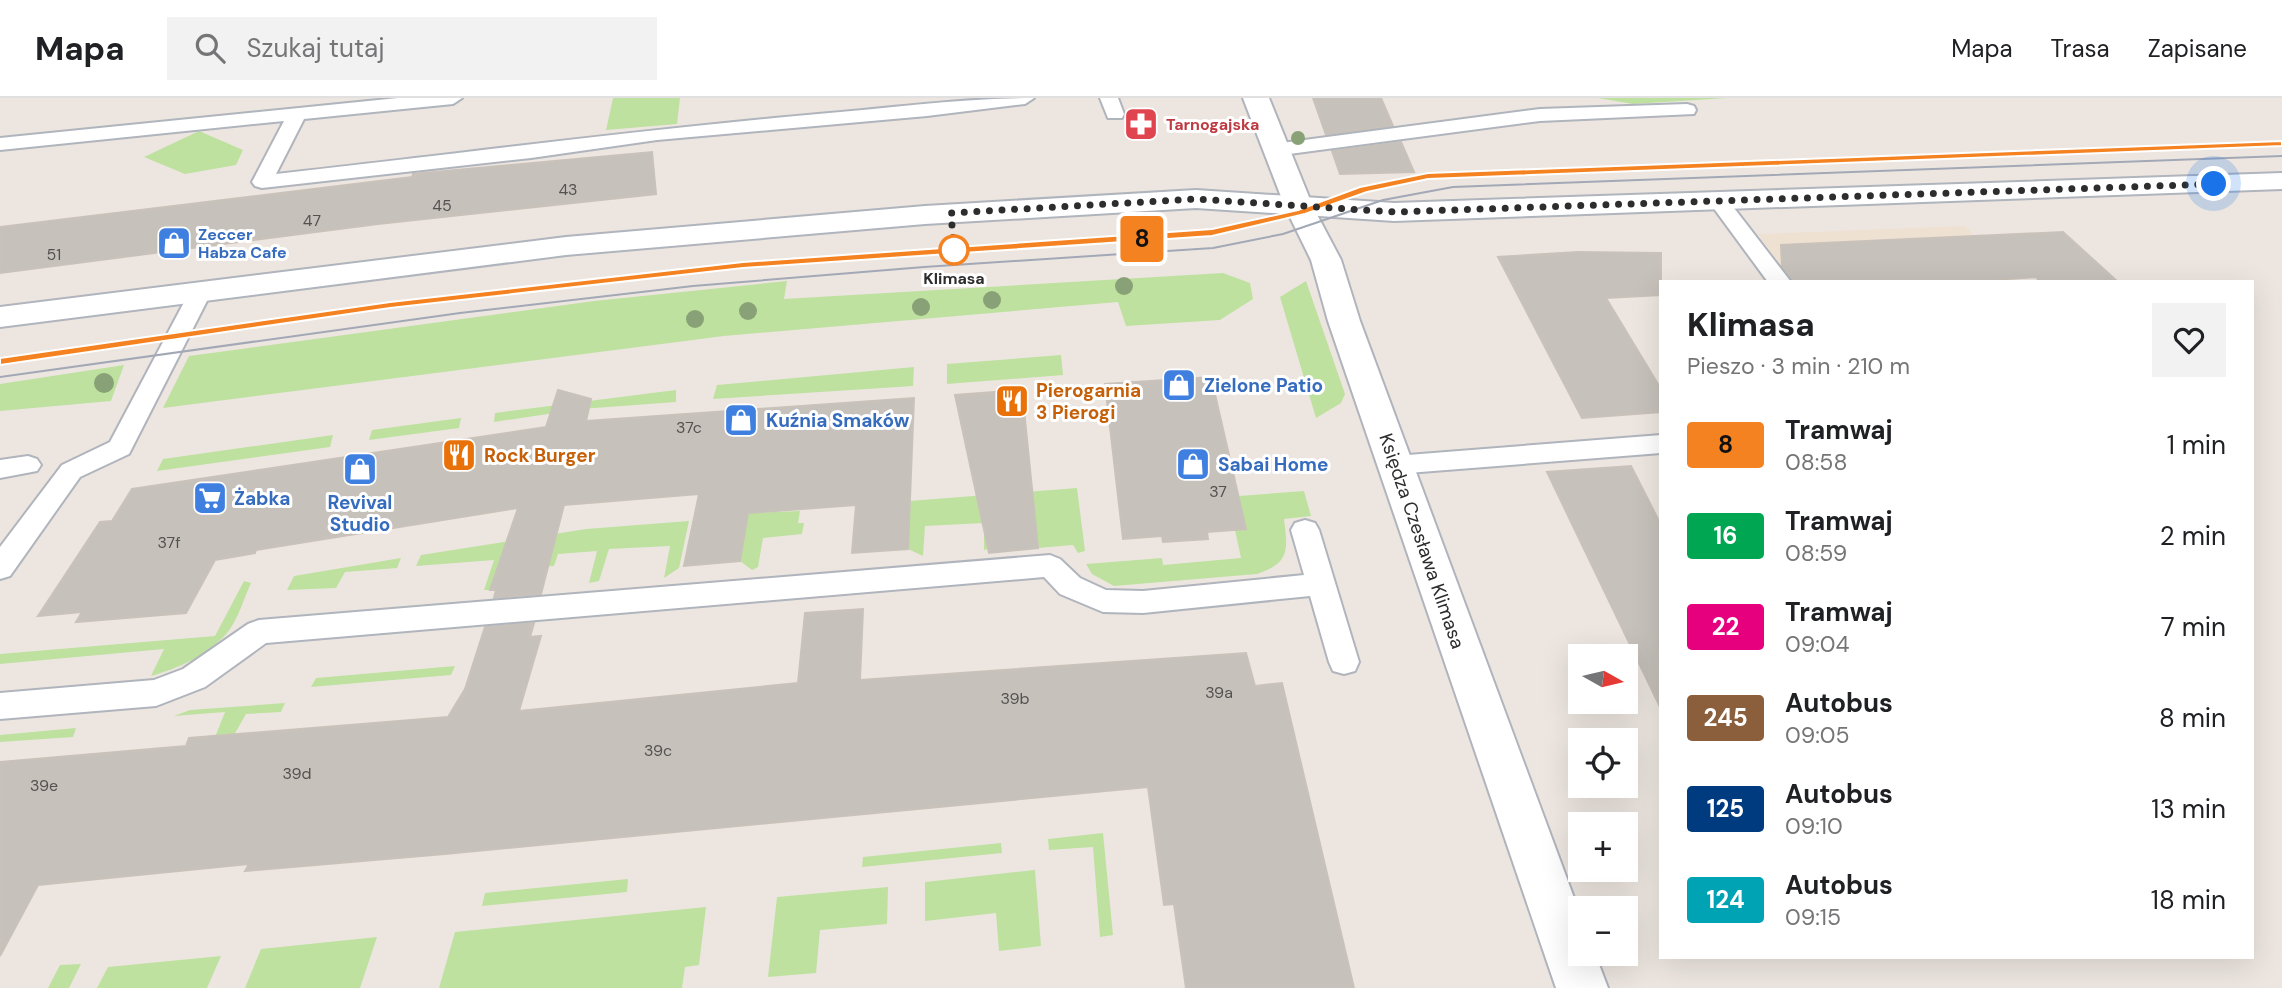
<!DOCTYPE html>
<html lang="pl">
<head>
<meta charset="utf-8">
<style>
  :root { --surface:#fff; --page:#f2f2f2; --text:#202124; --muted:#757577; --line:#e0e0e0 }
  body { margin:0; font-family:"DM Sans",sans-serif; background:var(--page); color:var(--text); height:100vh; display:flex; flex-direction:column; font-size:26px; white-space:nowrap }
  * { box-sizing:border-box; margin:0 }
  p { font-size:23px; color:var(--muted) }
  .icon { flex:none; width:38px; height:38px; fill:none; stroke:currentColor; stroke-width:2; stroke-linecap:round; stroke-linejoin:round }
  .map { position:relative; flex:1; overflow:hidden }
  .panel { position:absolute; left:1659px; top:182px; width:595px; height:679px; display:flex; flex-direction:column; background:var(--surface); border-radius:0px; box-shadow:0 7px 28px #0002 }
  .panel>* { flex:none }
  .badge { padding:0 14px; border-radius:5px; font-size:24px; line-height:46px }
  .needle { width:46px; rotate:98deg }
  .controls { position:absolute; left:1568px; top:546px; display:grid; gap:14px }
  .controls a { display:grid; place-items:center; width:70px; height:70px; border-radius:0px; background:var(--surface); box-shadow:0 7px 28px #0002; font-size:35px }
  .you { position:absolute; width:35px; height:35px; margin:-18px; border:5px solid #fff; border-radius:50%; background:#1a73e8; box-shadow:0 0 0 10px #1a73e833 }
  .map>.badge { position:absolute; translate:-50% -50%; box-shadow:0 0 0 4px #fff }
  .round { display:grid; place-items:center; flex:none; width:74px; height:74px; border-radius:0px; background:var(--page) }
  .head { display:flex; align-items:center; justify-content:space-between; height:119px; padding:0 28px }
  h1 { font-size:33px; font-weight:800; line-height:52px }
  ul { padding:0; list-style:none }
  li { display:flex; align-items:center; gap:21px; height:91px; padding:0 28px }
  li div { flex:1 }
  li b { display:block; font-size:26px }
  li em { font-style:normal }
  li .badge { min-width:77px; font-weight:700; text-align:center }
  header { display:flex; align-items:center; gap:42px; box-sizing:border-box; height:98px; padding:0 35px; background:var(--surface); border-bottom:2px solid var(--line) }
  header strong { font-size:33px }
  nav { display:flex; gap:38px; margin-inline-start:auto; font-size:24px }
  .search { width:490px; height:63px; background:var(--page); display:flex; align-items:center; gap:18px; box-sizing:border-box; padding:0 24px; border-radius:0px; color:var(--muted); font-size:26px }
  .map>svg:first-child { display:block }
</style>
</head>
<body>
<header>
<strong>Mapa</strong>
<div class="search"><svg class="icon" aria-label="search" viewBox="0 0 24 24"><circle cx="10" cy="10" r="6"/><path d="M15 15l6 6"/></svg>Szukaj tutaj</div>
<nav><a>Mapa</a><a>Trasa</a><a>Zapisane</a></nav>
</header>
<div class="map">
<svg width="2282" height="890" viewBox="0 0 2282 890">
  <rect width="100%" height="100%" fill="#ede6e0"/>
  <path fill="#eee1d1" d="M1965 128 2020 184H1793L1758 136Z"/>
  <g fill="#bee1a0">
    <path d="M613 0H680L677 26 606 32Z"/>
    <path d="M1598 0H1727L1633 6Z"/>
    <path d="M199 33 243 52 236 67 185 76 144 59Z"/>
    <path d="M1223 175 1250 185 1253 201 1220 222 1126 228 1118 204 724 238 163 310 189 258 594 203 787 183 784 201Z"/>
    <path d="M1306 183 1345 296 1341 305 1316 320 1280 199Z"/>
    <path d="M1061 257 1063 277 947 286V266Z"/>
    <path d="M124 267 111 303 0 313V286Z"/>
    <path d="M914 269 913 288 713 301 717 287Z"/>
    <path d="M676 292V304L581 311 494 324 495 315Z"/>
    <path d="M461 320 459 330 369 342 372 332Z"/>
    <path d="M333 337 330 349 157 373 163 361Z"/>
    <path d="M1077 390 1085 453 1078 455 1073 447 1038 450 1035 427 988 432V451L984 452V425L925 428 923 458 908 451 909 403Z"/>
    <path d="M1304 393 1311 418 1284 421C1288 452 1290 465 1257 476L1114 488 1092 476 1086 466 1162 460 1163 467 1241 460 1235 432 1246 431 1239 398Z"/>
    <path d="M800 413 798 425H804L802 436 763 440 758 469 752 472 740 463 748 415Z"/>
    <path d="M689 423 679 470 664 480 670 448 609 451 599 483 589 485 597 453 558 456 554 468 498 471 490 492H484L494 462 416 468 421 457 586 431Z"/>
    <path d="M401 460 397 470 345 474 336 490 287 492 294 478Z"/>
    <path d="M244 483 251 485C244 500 238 522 227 535 207 558 179 570 151 578L164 551 0 566V556L215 538Z"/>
    <path d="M455 568 451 577 311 589 316 580Z"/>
    <path d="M285 605 281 614 246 616 234 637 215 639 225 614 174 618 190 612Z"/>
    <path d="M76 630 73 639 0 644V637Z"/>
    <path d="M1103 735 1113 837 1100 839 1093 749 1049 752 1048 741Z"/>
    <path d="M1001 745 1002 755 862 769 863 759Z"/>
    <path d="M1035 772 1041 848 999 853 996 815 925 823V784Z"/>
    <path d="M628 781 627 794 482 808 485 795Z"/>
    <path d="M888 789 887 826 820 832 816 875 768 879 777 799Z"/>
    <path d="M706 809 699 867 685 869 682 890H439L455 834Z"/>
    <path d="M377 839 360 890H245L261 851Z"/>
    <path d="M221 858 207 890H97L108 869Z"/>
    <path d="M81 866 69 890H48L60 867Z"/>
  </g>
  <g fill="#c6c1bb" stroke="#c9c2ba" stroke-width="2">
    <path d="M1313 0H1381L1393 28 1326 37Z"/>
    <path d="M1401 44 1414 74 1340 76 1332 53Z"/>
    <path d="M652 54 656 96 378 126 0 175V129L412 79 413 76Z"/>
    <path d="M2063 134 2118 184H2040L2036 179 1959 184H1793L1782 168 1781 147Z"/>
    <path d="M1578 154 1661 155V197L1606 200 1661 291V314L1582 320 1498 159Z"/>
    <path d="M1211 279 1246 431 1207 434 1208 441 1163 444 1162 438 1123 441 1105 286Z"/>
    <path d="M558 292 591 301 586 323 914 300 908 451 852 455 856 407 748 415 740 463 684 468 699 396 564 407 541 496 494 500 496 492H490L518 410 256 452 255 455 215 462 186 515 76 524 82 514 38 518 100 424 112 423 132 391 546 329Z"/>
    <path d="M1022 292 1038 450 989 455 955 297Z"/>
    <path d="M1631 368 1661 427V611L1547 374Z"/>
    <path d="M863 511 860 582 1246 555 1255 588 1282 585 1354 890H1186L1174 806 1164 807 1148 689 445 756 245 773 249 766 38 787 0 858V664L186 648 189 640 448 619 465 591 485 529 534 525 530 539 541 538 519 613 798 585 805 515Z"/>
  </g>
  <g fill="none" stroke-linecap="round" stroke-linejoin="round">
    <g stroke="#b0b4bc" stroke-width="4">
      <g id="service">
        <path d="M398 0H462L453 6 304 21 276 76C457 56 637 32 818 16 890 10 962 0 1034 0L1025 6 927 18 657 42 531 60 262 90 255 88 252 84 284 23 0 52V40Z"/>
        <path d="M1100 0H1118L1124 16 1122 20H1108Z"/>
        <path d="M1687 6 1694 8 1696 12 1694 16 1540 23 1274 58 1264 52 1274 46 1540 11Z"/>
        <path d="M1717 95 1724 97 1791 184H1768L1707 101 1710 97Z"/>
        <path d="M201 186 209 188 212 193 129 356 80 379 10 478 0 481V449L62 367 110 344 190 193 193 188Z"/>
        <path d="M1661 337V355L1395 376 1386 373 1382 367 1386 361 1395 358Z"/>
        <path d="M28 358 37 361 41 367 37 373 0 380V362Z"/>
        <path d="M1305 422 1315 425 1319 432 1359 564 1355 573 1344 576 1333 573 1329 564 1310 498 1143 515 1103 514 1060 496 1044 479 266 545 205 589 156 608 0 621V595L154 582 183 571 248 526 259 522 1050 457 1060 461 1080 480 1106 492 1143 493 1304 477 1291 432 1295 425Z"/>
      </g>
    </g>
    <g stroke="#b0b4bc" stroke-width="4">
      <path id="minor" d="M1243 0H1269L1313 109 1341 162 1360 223 1580 816V856H1595L1608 890H1556L1328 223 1311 162 1285 109Z"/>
    </g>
    <g stroke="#b0b4bc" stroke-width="4">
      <path id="tertiary" d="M2282 75V91L1394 123 1196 110 925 126 566 157 0 229V209L566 139 925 108 1196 92 1394 105Z"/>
    </g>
    <use href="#service" fill="#fff" fill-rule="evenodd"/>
    <use href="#minor" fill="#fff" fill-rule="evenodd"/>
    <use href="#tertiary" fill="#fff" fill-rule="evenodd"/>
    <g stroke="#a3a8b6" stroke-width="2">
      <path d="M0 264 390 207 743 167 1212 135 1301 114 1364 91 1428 78 2282 46"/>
      <path d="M0 279 460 215 693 188 924 169 1213 150 1283 136 1383 102 1453 89 2282 58"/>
    </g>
  </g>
  <g fill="#89a176">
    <circle cx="1298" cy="40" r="7"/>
    <circle cx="1124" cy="188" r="9"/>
    <circle cx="992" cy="202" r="9"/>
    <circle cx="921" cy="209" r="9"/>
    <circle cx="748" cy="213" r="9"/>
    <circle cx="695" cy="221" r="9"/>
    <circle cx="104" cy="285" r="10"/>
  </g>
  <path fill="#f58220" stroke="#fff" stroke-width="2" d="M2282 43V48L1428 81 1367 94 1305 116 1212 138 743 170 390 210 0 267V260L390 204 743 164 1212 131 1298 112 1360 89 1428 75Z"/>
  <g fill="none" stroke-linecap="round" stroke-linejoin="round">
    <path stroke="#2d2d2d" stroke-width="7" stroke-dasharray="0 12.6" d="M954 152 951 115 1196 101 1394 114 2214 86"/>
  </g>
  <defs>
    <g id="pharmacy-square" transform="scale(1.75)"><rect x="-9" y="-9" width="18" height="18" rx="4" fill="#e0444e" stroke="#fff"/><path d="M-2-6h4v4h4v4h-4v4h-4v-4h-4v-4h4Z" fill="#fff"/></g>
    <g id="shop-square" transform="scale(1.75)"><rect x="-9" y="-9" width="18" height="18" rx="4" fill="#3f7fe0" stroke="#fff"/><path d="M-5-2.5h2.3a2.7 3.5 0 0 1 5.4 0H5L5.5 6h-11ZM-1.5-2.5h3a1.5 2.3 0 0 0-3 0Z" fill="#fff"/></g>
    <g id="restaurant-square" transform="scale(1.75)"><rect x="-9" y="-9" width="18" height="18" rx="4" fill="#e8710a" stroke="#fff"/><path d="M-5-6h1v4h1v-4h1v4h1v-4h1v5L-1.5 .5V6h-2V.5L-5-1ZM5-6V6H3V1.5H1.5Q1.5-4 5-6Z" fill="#fff"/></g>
    <g id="supermarket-square" transform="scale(1.75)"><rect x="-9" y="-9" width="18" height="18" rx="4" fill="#3f7fe0" stroke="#fff"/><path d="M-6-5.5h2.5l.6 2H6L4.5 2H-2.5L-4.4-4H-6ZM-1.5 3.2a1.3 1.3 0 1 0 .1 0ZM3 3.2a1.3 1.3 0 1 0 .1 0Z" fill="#fff"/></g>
  </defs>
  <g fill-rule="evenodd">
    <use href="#pharmacy-square" x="1141" y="26"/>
    <use href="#shop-square" x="174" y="145"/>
    <use href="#shop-square" x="1179" y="287"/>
    <use href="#restaurant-square" x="1012" y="303"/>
    <use href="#shop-square" x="741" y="322"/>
    <use href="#restaurant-square" x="459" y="357"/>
    <use href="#shop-square" x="1193" y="366"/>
    <use href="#shop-square" x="360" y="371"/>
    <use href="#supermarket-square" x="210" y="400"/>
  </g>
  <circle fill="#fff" stroke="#f58220" stroke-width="3.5" cx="954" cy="152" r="14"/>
  <g text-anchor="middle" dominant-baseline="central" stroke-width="6" stroke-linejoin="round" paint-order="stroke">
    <g font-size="16" font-weight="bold" fill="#be3a42" stroke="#fff" text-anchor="start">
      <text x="1166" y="26">Tarnogajska</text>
    </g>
    <g font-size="16" fill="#535250">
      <text x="568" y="91">43</text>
      <text x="442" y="107">45</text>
      <text x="312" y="122">47</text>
      <text x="54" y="156">51</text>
      <text x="689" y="329">37c</text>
      <text x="1218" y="393">37</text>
      <text x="169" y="444">37f</text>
      <text x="1219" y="594">39a</text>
      <text x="1015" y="600">39b</text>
      <text x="658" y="652">39c</text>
      <text x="297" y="675">39d</text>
      <text x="44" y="687">39e</text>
    </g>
    <g font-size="16" font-weight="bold" fill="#366cbe" stroke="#fff" text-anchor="start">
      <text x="198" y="136">Zeccer<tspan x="198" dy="18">Habza Cafe</tspan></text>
    </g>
    <g font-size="16" font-weight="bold" fill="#2d2d2d" stroke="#fff">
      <text x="954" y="180">Klimasa</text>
    </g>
    <g font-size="19" font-weight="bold" fill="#366cbe" stroke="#fff" text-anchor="start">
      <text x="1204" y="287">Zielone Patio</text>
      <text x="766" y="322">Kuźnia Smaków</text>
      <text x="1218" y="366">Sabai Home</text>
      <text x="234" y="400">Żabka</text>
      <text x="360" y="404" text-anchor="middle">Revival<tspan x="360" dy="22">Studio</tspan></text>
    </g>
    <g font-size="19" font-weight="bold" fill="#c56008" stroke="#fff" text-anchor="start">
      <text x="1036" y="292">Pierogarnia<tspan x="1036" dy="22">3 Pierogi</tspan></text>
      <text x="484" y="357">Rock Burger</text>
    </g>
    <g font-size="19" fill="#2d2d2d" stroke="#fff">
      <text transform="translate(1422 443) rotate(71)">Księdza Czesława Klimasa</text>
    </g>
  </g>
</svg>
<div class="controls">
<a><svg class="needle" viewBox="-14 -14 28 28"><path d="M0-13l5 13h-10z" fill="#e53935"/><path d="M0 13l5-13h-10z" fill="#757577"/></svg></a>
<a><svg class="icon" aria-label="locate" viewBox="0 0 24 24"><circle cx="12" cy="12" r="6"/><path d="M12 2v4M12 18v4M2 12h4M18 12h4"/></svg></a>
<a>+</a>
<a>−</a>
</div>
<div class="you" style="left:2214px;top:86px"></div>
<b class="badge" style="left:1142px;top:141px;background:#f58220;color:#111">8</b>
<section class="panel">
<div class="head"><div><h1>Klimasa</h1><p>Pieszo · 3 min · 210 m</p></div><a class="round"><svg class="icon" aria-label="heart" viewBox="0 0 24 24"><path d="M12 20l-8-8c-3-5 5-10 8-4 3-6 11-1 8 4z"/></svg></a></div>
<ul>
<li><span class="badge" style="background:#f58220;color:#111">8</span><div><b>Tramwaj</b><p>08:58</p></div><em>1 min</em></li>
<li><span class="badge" style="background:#00a651;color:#fff">16</span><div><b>Tramwaj</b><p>08:59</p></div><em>2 min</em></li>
<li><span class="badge" style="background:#e6007e;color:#fff">22</span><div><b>Tramwaj</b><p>09:04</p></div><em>7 min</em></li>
<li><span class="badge" style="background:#8b5e3c;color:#fff">245</span><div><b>Autobus</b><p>09:05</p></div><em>8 min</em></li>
<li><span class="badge" style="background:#003b80;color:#fff">125</span><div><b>Autobus</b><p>09:10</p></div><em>13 min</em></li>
<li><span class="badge" style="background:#00a3b4;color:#fff">124</span><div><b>Autobus</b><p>09:15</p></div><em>18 min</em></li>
</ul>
</section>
</div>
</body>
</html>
